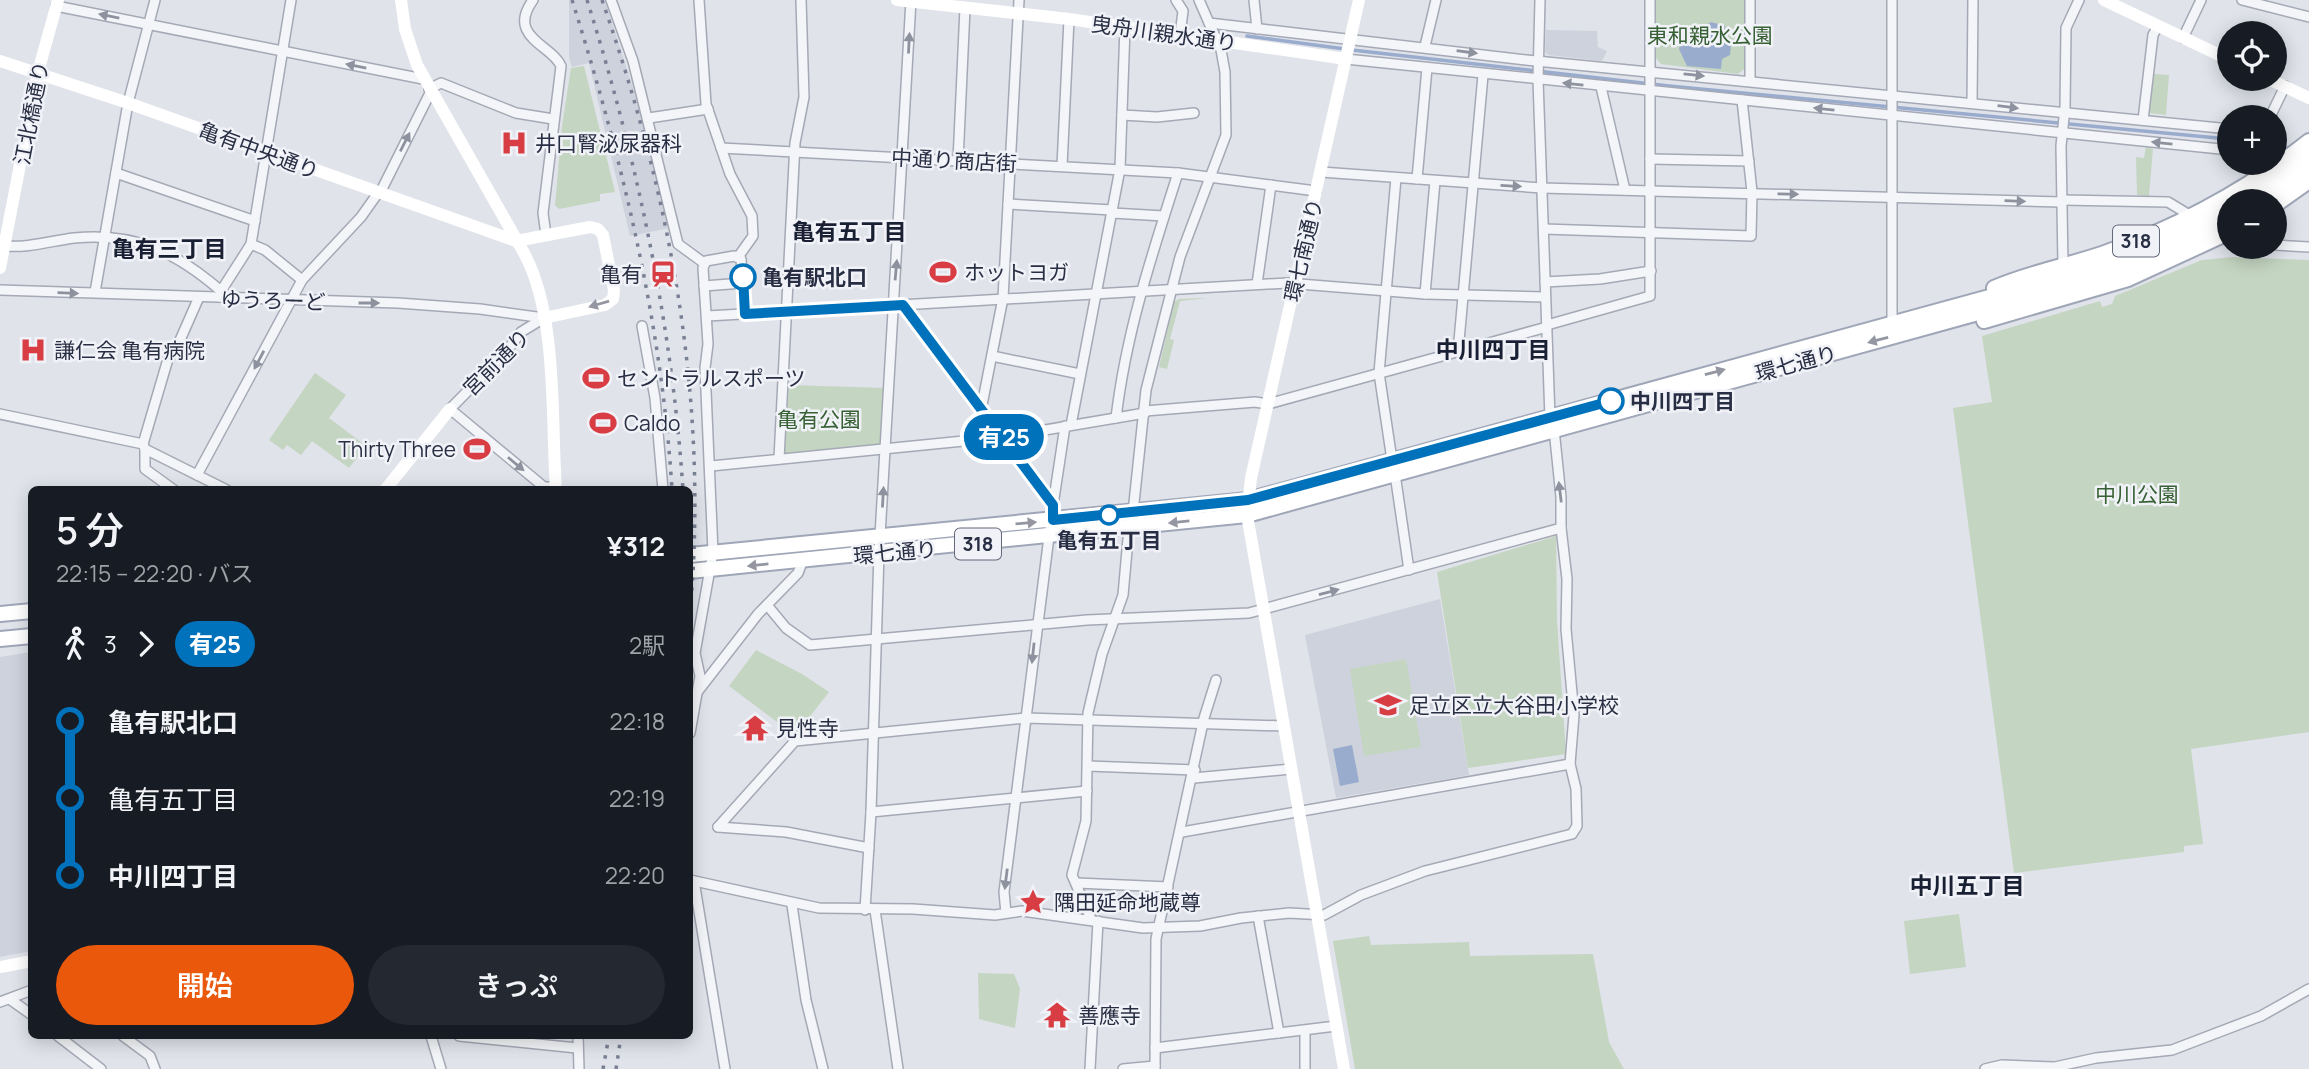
<!DOCTYPE html>
<html lang="ja">
<head>
<meta charset="utf-8">
<style>
  :root { --surface:#171b24; --page:#242831; --text:#f1f3f6; --muted:#9ea1a6; --accent:#ea580c }
  body { margin:0; font-family:Manrope,"Noto Sans JP",sans-serif; background:var(--page); color:var(--text); height:100vh; display:flex; flex-direction:column; font-size:26px; white-space:nowrap }
  * { box-sizing:border-box; margin:0 }
  p { font-size:23px; color:var(--muted) }
  .icon { flex:none; width:38px; height:38px; fill:none; stroke:currentColor; stroke-width:2; stroke-linecap:round; stroke-linejoin:round }
  .map { position:relative; flex:1; overflow:hidden }
  .sheet { position:absolute; left:28px; top:486px; width:665px; height:553px; display:flex; flex-direction:column; background:var(--surface); border-radius:10px; box-shadow:0 4px 18px #0003 }
  .sheet>* { flex:none }
  .badge { padding:0 14px; border-radius:23px; font-size:24px; line-height:46px }
  .fabs { position:absolute; left:2217px; top:21px; display:grid; gap:14px }
  .fabs a { display:grid; place-items:center; width:70px; height:70px; border-radius:50%; background:var(--surface); box-shadow:0 4px 18px #0003; font-size:35px }
  .map>.badge { position:absolute; translate:-50% -50%; box-shadow:0 0 0 4px #fff }
  .legs { display:flex; align-items:center; gap:10px; height:77px; padding:0 28px; font-size:23px }
  .legs p { margin-inline-start:auto }
  .head { display:flex; align-items:center; justify-content:space-between; height:119px; padding:0 28px }
  h1 { font-size:38px; font-weight:600; line-height:52px }
  .button { display:flex; gap:14px; margin-top:auto; padding:14px 28px }
  .button a { flex:1; height:80px; border-radius:42px; background:var(--accent); color:#fff; font-size:28px; font-weight:600; line-height:80px; text-align:center }
  .button a+a { background:var(--page); color:var(--text) }
  ul { padding:0 28px; list-style:none }
  li { display:flex; align-items:center; gap:24px; height:77px; font-size:26px }
  li i { display:grid; place-items:center; width:10px; height:100%; margin:0 9px; background:currentColor }
  li i::after { content:''; width:18px; height:18px; margin:-9px; border:5px solid; border-radius:50%; background:var(--surface) }
  li p { margin-inline-start:auto }
  li:first-child i { background:linear-gradient(#0000 50%,currentColor 0) }
  li:last-child i { background:linear-gradient(currentColor 50%,#0000 0) }
  .map>svg:first-child { display:block }
</style>
</head>
<body>
<div class="map">
<svg width="2309" height="1069" viewBox="0 0 2309 1069">
  <rect width="100%" height="100%" fill="#e0e3ea"/>
  <g fill="#ced2dc">
    <path d="M569 0H605L655 158 670 228 630 236 589 63 572 67 569 57Z"/>
    <path d="M1546 30 1597 31 1598 47 1607 51 1602 61 1548 55 1545 52Z"/>
    <path d="M1440 599 1469 775 1336 798 1305 635Z"/>
    <path d="M31 652V951L0 957V657Z"/>
  </g>
  <g fill="#c4d5c1">
    <path d="M1656 0H1745L1744 69 1738 74 1661 64 1656 58Z"/>
    <path d="M584 66 615 192 600 194V201L559 209 555 205 562 126 571 68Z"/>
    <path d="M2153 74 2169 75 2166 115 2149 113Z"/>
    <path d="M2146 147 2153 149 2149 196 2137 195 2136 157 2144 158Z"/>
    <path d="M2233 257 2309 260V732L2191 749 2203 844 2184 846V852L2014 873 1953 408 1992 402 1982 336 2100 301 2102 307 2112 304 2115 296 2202 260Z"/>
    <path d="M1209 298 1180 301 1170 339 1174 340 1167 369 1159 367 1174 302 1179 299Z"/>
    <path d="M315 373 346 395 329 418 366 446 349 468 312 441 301 455 287 445 283 450 269 440Z"/>
    <path d="M789 385 885 388 882 440 877 446 784 454Z"/>
    <path d="M1556 536 1557 620 1566 754 1468 768 1437 572Z"/>
    <path d="M756 650 802 674 829 692 790 742 780 733 781 725 729 686Z"/>
    <path d="M1406 659 1421 747 1364 756 1350 669Z"/>
    <path d="M1959 914 1966 967 1910 974 1904 921Z"/>
    <path d="M1369 936 1371 945 1469 942 1470 956 1593 954 1609 1042 1624 1069H1355L1333 941Z"/>
    <path d="M978 973 1014 974 1020 989 1015 1028 979 1019Z"/>
  </g>
  <g fill="#99accd">
    <path d="M1711 22 1725 26 1724 40 1731 45 1730 55 1722 59 1721 69 1687 66 1679 49 1682 37 1695 34Z"/>
    <path d="M1352 745 1359 782 1340 786 1333 749Z"/>
  </g>
  <g fill="none" stroke-linecap="round" stroke-linejoin="round">
    <g stroke="#99accd" stroke-width="3.5">
      <path d="M1247 36 1345 49"/>
      <path d="M1352 50 1669 86 2228 139"/>
    </g>
    <g stroke="#a5a9b5" stroke-width="12">
      <g id="street">
        <path d="M533 0C506 37 552 45 561 66L543 213 546 235"/>
        <path d="M611 0 633 61 678 244 704 263"/>
        <path d="M699 0 706 104 730 174 752 216 753 236 738 257"/>
        <path d="M1176 0 1183 11 1180 35"/>
        <path d="M1254 0 1257 29"/>
        <path d="M1540 0 1538 80 1550 418"/>
        <path d="M2242 0 2309 17"/>
        <path d="M56 6 423 79"/>
        <path d="M1209 23 1526 60 2230 129"/>
        <path d="M2183 38 2201 0"/>
        <path d="M1425 46 1436 0"/>
        <path d="M1346 59 2230 150"/>
        <path d="M1750 81V0"/>
        <path d="M1601 87 1625 190"/>
        <path d="M429 89 441 83 516 113 553 119"/>
        <path d="M1972 103 1973 0"/>
        <path d="M1122 115 1157 117 1194 113"/>
        <path d="M2270 117 2285 86"/>
        <path d="M649 118 708 109"/>
        <path d="M2143 120 2153 35 2158 26"/>
        <path d="M721 148 1178 173 1316 191"/>
        <path d="M1650 159 1749 161"/>
        <path d="M958 161 965 8"/>
        <path d="M1062 166 1069 19"/>
        <path d="M1321 172 1542 188 2062 202"/>
        <path d="M116 173 255 221"/>
        <path d="M1417 179 1427 68"/>
        <path d="M380 193 431 91"/>
        <path d="M2062 200 2168 202 2191 216"/>
        <path d="M1008 204 1112 210"/>
        <path d="M1112 213 1164 216"/>
        <path d="M1544 229 1751 236 1752 192 1742 100"/>
        <path d="M251 244 265 250 302 280"/>
        <path d="M2275 245 2309 247"/>
        <path d="M5 246C29 248 50 241 74 238 135 232 176 252 221 291L220 297"/>
        <path d="M2063 266 2061 146 2065 108 2066 28 2079 0"/>
        <path d="M1545 282 1600 279 1651 271"/>
        <path d="M1257 284 1271 185"/>
        <path d="M704 286 743 283"/>
        <path d="M0 290 398 303 480 309 544 318"/>
        <path d="M221 291 251 244 291 0"/>
        <path d="M95 292 128 103 155 0"/>
        <path d="M1425 294 1435 181"/>
        <path d="M903 305 1053 505 1004 892 1006 913"/>
        <path d="M707 316 1287 283 1425 294 1545 297"/>
        <path d="M544 318 521 332 506 352 450 409 544 487H556"/>
        <path d="M1892 323V0"/>
        <path d="M1547 325 1650 296V0"/>
        <path d="M642 326 655 398 663 490"/>
        <path d="M1458 352 1483 75"/>
        <path d="M992 356 1080 374"/>
        <path d="M981 410 1003 298 1019 0"/>
        <path d="M1145 411 1255 402 1268 404 1547 327"/>
        <path d="M0 414 143 444 145 449 227 490"/>
        <path d="M1116 418C1126 333 1152 254 1178 173"/>
        <path d="M1071 425 1120 169 1125 27"/>
        <path d="M143 444 168 359 177 347 199 297"/>
        <path d="M145 449V469L174 490"/>
        <path d="M779 459 795 143 804 97 801 0"/>
        <path d="M1392 460 1379 373 1396 178"/>
        <path d="M711 466 1004 437 1145 413"/>
        <path d="M1395 474 1409 570"/>
        <path d="M197 475 302 280 361 217 378 193"/>
        <path d="M1053 505 1065 426"/>
        <path d="M1133 512 1146 390 1180 257 1226 135 1225 72 1221 50 1199 0"/>
        <path d="M767 605 786 628 810 645 1087 620 1249 613 1561 528V497L1554 429"/>
        <path d="M698 691 758 614 798 573 803 560"/>
        <path d="M690 733 700 676 695 653 713 552 705 368 708 344 703 268 706 261 734 256 741 259 745 314"/>
        <path d="M1088 766 1195 770"/>
        <path d="M1194 778 1291 769"/>
        <path d="M871 812 1087 791"/>
        <path d="M718 827 795 741 1026 718 1284 726"/>
        <path d="M718 827 786 832 869 848"/>
        <path d="M1182 832 1570 764"/>
        <path d="M690 880 819 908 913 909 995 915 1022 911 1143 928 1200 926 1241 918 1289 913 1324 915 1361 895 1425 871 1572 834 1577 826 1576 789 1570 764 1574 715 1566 629 1567 579 1561 528"/>
        <path d="M694 881 725 1069"/>
        <path d="M1077 883 1168 887"/>
        <path d="M792 905 806 1000 823 1069"/>
        <path d="M865 910 871 812 879 553 911 0"/>
        <path d="M875 910 898 1069"/>
        <path d="M1258 916 1279 1033"/>
        <path d="M1091 919 1072 875 1086 821 1088 713 1102 654 1123 595 1129 528"/>
        <path d="M11 1000 32 1015"/>
        <path d="M0 1002 32 990"/>
        <path d="M58 1036 101 1069"/>
        <path d="M123 1036 150 1056 155 1069"/>
        <path d="M431 1036 441 1069"/>
        <path d="M459 1036 577 1048"/>
        <path d="M578 1036 579 1069"/>
        <path d="M1155 1048 1336 1026"/>
        <path d="M1090 1069 1098 921"/>
        <path d="M1123 1069 1155 1066"/>
        <path d="M1155 1069 1156 939 1204 718 1216 680"/>
        <path d="M1305 1069V1031"/>
        <path d="M1985 1069 2002 1065 2055 1067 2096 1058 2172 1050 2261 1016 2309 989"/>
      </g>
    </g>
    <g stroke="#9fa6b7" stroke-width="18">
      <g id="primary">
        <path d="M2237 201 2309 153"/>
        <path d="M2258 201 2309 167"/>
        <path d="M2275 205 2309 181"/>
        <path d="M1994 288C2028 273 2066 266 2102 254 2175 228 2248 189 2309 141"/>
        <path d="M1984 321 2128 279 2230 232"/>
        <path d="M690 555 1248 500 2066 276 2171 236 2230 206"/>
        <path d="M690 571 1247 515 2036 297 2132 265 2230 219"/>
        <path d="M0 614 32 611"/>
        <path d="M0 639 32 636"/>
      </g>
    </g>
    <use href="#street" stroke="#f3f5f8" stroke-width="9"/>
    <g stroke="#fff" stroke-width="12">
      <path d="M401 0 405 29 417 65 524 253C558 316 551 419 556 490"/>
      <path d="M897 0 1069 19 1346 59"/>
      <path d="M2104 0 2230 60"/>
      <path d="M0 61 128 103 516 241"/>
      <path d="M2269 79 2309 98"/>
      <path d="M516 241 590 227 598 229 603 235 614 290 613 299 605 305 544 318"/>
      <path d="M0 268 38 72 58 0"/>
      <path d="M385 490 450 409"/>
      <path d="M0 967 32 961"/>
      <path d="M1344 1069 1247 515 1251 478 1359 0"/>
    </g>
    <use href="#primary" stroke="#fff" stroke-width="14"/>
    <g stroke="#798095" stroke-width="3.5" stroke-dasharray="3.5 7" stroke-linecap="butt">
      <path d="M572 0C622 158 662 324 672 490"/>
      <path d="M587 0C637 158 672 325 683 490"/>
      <path d="M602 0C671 198 709 402 690 613"/>
      <path d="M603 1069 609 1036"/>
      <path d="M616 1069 621 1036"/>
    </g>
  </g>
  <defs><path id="oneway-solid" d="M-6-.8H1V-3.2L6.5 0L1 3.2V.8H-6Z" transform="scale(1.75)"/></defs>
  <g fill="#8e929e">
    <use href="#oneway-solid" transform="translate(109 16) rotate(-169)"/>
    <use href="#oneway-solid" transform="translate(909 43) rotate(-87)"/>
    <use href="#oneway-solid" transform="translate(1467 52) rotate(8)"/>
    <use href="#oneway-solid" transform="translate(356 66) rotate(-169)"/>
    <use href="#oneway-solid" transform="translate(1694 75) rotate(6)"/>
    <use href="#oneway-solid" transform="translate(1573 84) rotate(-174)"/>
    <use href="#oneway-solid" transform="translate(2008 107) rotate(7)"/>
    <use href="#oneway-solid" transform="translate(1824 109) rotate(-174)"/>
    <use href="#oneway-solid" transform="translate(405 142) rotate(-63)"/>
    <use href="#oneway-solid" transform="translate(2162 143) rotate(-174)"/>
    <use href="#oneway-solid" transform="translate(1511 186) rotate(3)"/>
    <use href="#oneway-solid" transform="translate(1788 194) rotate(1)"/>
    <use href="#oneway-solid" transform="translate(2015 201) rotate(2)"/>
    <use href="#oneway-solid" transform="translate(896 270) rotate(-85)"/>
    <use href="#oneway-solid" transform="translate(68 293) rotate(2)"/>
    <use href="#oneway-solid" transform="translate(369 303)"/>
    <use href="#oneway-solid" transform="translate(259 360) rotate(118)"/>
    <use href="#oneway-solid" transform="translate(516 464) rotate(40)"/>
    <use href="#oneway-solid" transform="translate(1560 492) rotate(-97)"/>
    <use href="#oneway-solid" transform="translate(883 497) rotate(-87)"/>
    <use href="#oneway-solid" transform="translate(1329 592) rotate(-15)"/>
    <use href="#oneway-solid" transform="translate(1033 653) rotate(96)"/>
    <use href="#oneway-solid" transform="translate(1006 879) rotate(97)"/>
  </g>
  <g fill="#9496a1">
    <use href="#oneway-solid" transform="translate(599 304) rotate(164)"/>
    <use href="#oneway-solid" transform="translate(1878 340) rotate(165)"/>
    <use href="#oneway-solid" transform="translate(1715 372) rotate(-15)"/>
    <use href="#oneway-solid" transform="translate(1179 522) rotate(174)"/>
    <use href="#oneway-solid" transform="translate(1026 523) rotate(-5)"/>
    <use href="#oneway-solid" transform="translate(758 565) rotate(174)"/>
  </g>
  <g fill="none" stroke-linecap="round" stroke-linejoin="round">
    <g stroke="#fff" stroke-width="16">
      <path id="line-1" d="M743 277 745 314 903 305 1053 505V520L1248 500 1611 401"/>
    </g>
    <use href="#line-1" stroke="#0072bc" stroke-width="10"/>
  </g>
  <defs>
    <g id="hospital-bare" transform="scale(2.1)"><path d="M-5-5h3v3.5h4V-5h3V5h-3V1.5h-4V5h-3Z" fill="#d73d43" stroke="#f0f2f7" stroke-width="2.5" paint-order="stroke"/></g>
    <g id="stadium-bare" transform="scale(2.1)"><path d="M0-5a6.5 5 0 1 0 0 10a6.5 5 0 1 0 0-10ZM-3.5-1.8h7v3.6h-7Z" fill="#d73d43" stroke="#f0f2f7" stroke-width="2.5" paint-order="stroke"/></g>
    <g id="station-bare" transform="scale(2.1)"><path d="M-3-6H3Q5-6 5-4V2Q5 4 3 4L4.5 6H3L1.5 4h-3L-3 6H-4.5L-3 4Q-5 4-5 2V-4Q-5-6-3-6ZM-3.5-4v3h7v-3ZM-3.5 1v1.5H-2V1ZM2 1v1.5H3.5V1Z" fill="#d73d43" stroke="#f0f2f7" stroke-width="2.5" paint-order="stroke"/></g>
    <g id="school-bare" transform="scale(2.1)"><path d="M0-5L7-2L0 1L-7-2ZM-4 1L0 2.5L4 1V4Q0 6-4 4Z" fill="#d73d43" stroke="#f0f2f7" stroke-width="2.5" paint-order="stroke"/></g>
    <g id="temple-bare" transform="scale(2.1)"><path d="M0-6L5-2H3V0L6.5 2.5H4V6H1.5V3h-3V6H-4V2.5H-6.5L-3 0V-2H-5Z" fill="#d73d43" stroke="#f0f2f7" stroke-width="2.5" paint-order="stroke"/></g>
    <g id="sight-bare" transform="scale(2.1)"><path d="M0-6L1.8-2.2L6-1.7L2.9 1.2L3.7 5.4L0 3.3L-3.7 5.4L-2.9 1.2L-6-1.7L-1.8-2.2Z" fill="#d73d43" stroke="#f0f2f7" stroke-width="2.5" paint-order="stroke"/></g>
  </defs>
  <g fill-rule="evenodd">
    <use href="#hospital-bare" x="514" y="143"/>
    <use href="#stadium-bare" x="943" y="272"/>
    <use href="#station-bare" x="663" y="274"/>
    <use href="#hospital-bare" x="33" y="350"/>
    <use href="#stadium-bare" x="596" y="378"/>
    <use href="#stadium-bare" x="603" y="423"/>
    <use href="#stadium-bare" x="477" y="449"/>
    <use href="#school-bare" x="1388" y="705"/>
    <use href="#temple-bare" x="755" y="728"/>
    <use href="#sight-bare" x="1033" y="902"/>
    <use href="#temple-bare" x="1057" y="1015"/>
  </g>
  <g fill="#fff" stroke="#0072bc" stroke-width="3.5">
    <circle cx="743" cy="277" r="12"/>
    <circle cx="1611" cy="401" r="12"/>
    <circle cx="1109" cy="515" r="9"/>
  </g>
  <g text-anchor="middle" dominant-baseline="central" stroke-width="5" stroke-linejoin="round" paint-order="stroke">
    <g fill="#f0f2f7" stroke="#646979" stroke-width="2">
      <rect x="2113" y="225.5" width="46" height="31" rx="5"/>
      <rect x="955" y="528.5" width="46" height="31" rx="5"/>
    </g>
    <g font-size="19" font-weight="bold" fill="#282e43">
      <text x="2136" y="241">318</text>
      <text x="978" y="544">318</text>
    </g>
    <g font-size="21" fill="#282e43" stroke="#f0f2f7">
      <text transform="translate(1164 33) rotate(8)">曳舟川親水通り</text>
      <text transform="translate(31 113) rotate(-79)">江北橋通り</text>
      <text transform="translate(259 150) rotate(20)">亀有中央通り</text>
      <text transform="translate(954 160) rotate(3)">中通り商店街</text>
      <text transform="translate(1303 250) rotate(-77)">環七南通り</text>
      <text transform="translate(273 300) rotate(2)">ゆうろーど</text>
      <text transform="translate(496 362) rotate(-45)">宮前通り</text>
      <text transform="translate(1796 363) rotate(-15)">環七通り</text>
      <text transform="translate(895 552) rotate(-5)">環七通り</text>
    </g>
    <g font-size="21" fill="#376034" stroke="#f0f2f7">
      <text x="1710" y="35">東和親水公園</text>
      <text x="819" y="419">亀有公園</text>
      <text x="2137" y="494">中川公園</text>
    </g>
    <g font-size="21" fill="#282e43" stroke="#f0f2f7" text-anchor="start">
      <text x="535" y="143">井口腎泌尿器科</text>
      <text x="964" y="272">ホットヨガ</text>
      <text x="642" y="274" text-anchor="end">亀有</text>
      <text x="54" y="350">謙仁会 亀有病院</text>
      <text x="617" y="378">セントラルスポーツ</text>
      <text x="624" y="423">Caldo</text>
      <text x="456" y="449" text-anchor="end">Thirty Three</text>
      <text x="1409" y="705">足立区立大谷田小学校</text>
      <text x="776" y="728">見性寺</text>
      <text x="1054" y="902">隅田延命地蔵尊</text>
      <text x="1078" y="1015">善應寺</text>
    </g>
    <g font-size="21" font-weight="bold" fill="#282e43" stroke="#f0f2f7" text-anchor="start">
      <text x="762" y="277">亀有駅北口</text>
      <text x="1630" y="401">中川四丁目</text>
      <text x="1109" y="540" text-anchor="middle">亀有五丁目</text>
    </g>
    <g font-size="23" font-weight="bold" fill="#1a2034" stroke="#f0f2f7">
      <text x="849" y="231">亀有五丁目</text>
      <text x="169" y="248">亀有三丁目</text>
      <text x="1493" y="349">中川四丁目</text>
      <text x="1967" y="885">中川五丁目</text>
    </g>
  </g>
</svg>
<div class="fabs">
<a><svg class="icon" aria-label="locate" viewBox="0 0 24 24"><circle cx="12" cy="12" r="6"/><path d="M12 2v4M12 18v4M2 12h4M18 12h4"/></svg></a>
<a>+</a>
<a>−</a>
</div>
<b class="badge" style="left:1004px;top:437px;background:#0072bc;color:#fff">有25</b>
<section class="sheet">
<div class="head"><div><h1>5 分</h1><p>22:15 – 22:20 · バス</p></div><b>¥312</b></div>
<div class="legs"><svg class="icon" aria-label="walk" viewBox="0 0 24 24"><circle cx="13" cy="4" r="2"/><path d="M13 8l-2 6 4 7M11 14l-3 7M7 12l3-4h3l4 4"/></svg>3<svg class="icon" aria-label="forward" viewBox="0 0 24 24"><path d="M9 5l7 7-7 7"/></svg><b class="badge" style="background:#0072bc;color:#fff">有25</b><p>2駅</p></div>
<ul>
<li><i style="color:#0072bc"></i><b>亀有駅北口</b><p>22:18</p></li>
<li><i style="color:#0072bc"></i><span>亀有五丁目</span><p>22:19</p></li>
<li><i style="color:#0072bc"></i><b>中川四丁目</b><p>22:20</p></li>
</ul>
<div class="button"><a>開始</a><a>きっぷ</a></div>
</section>
</div>
</body>
</html>
